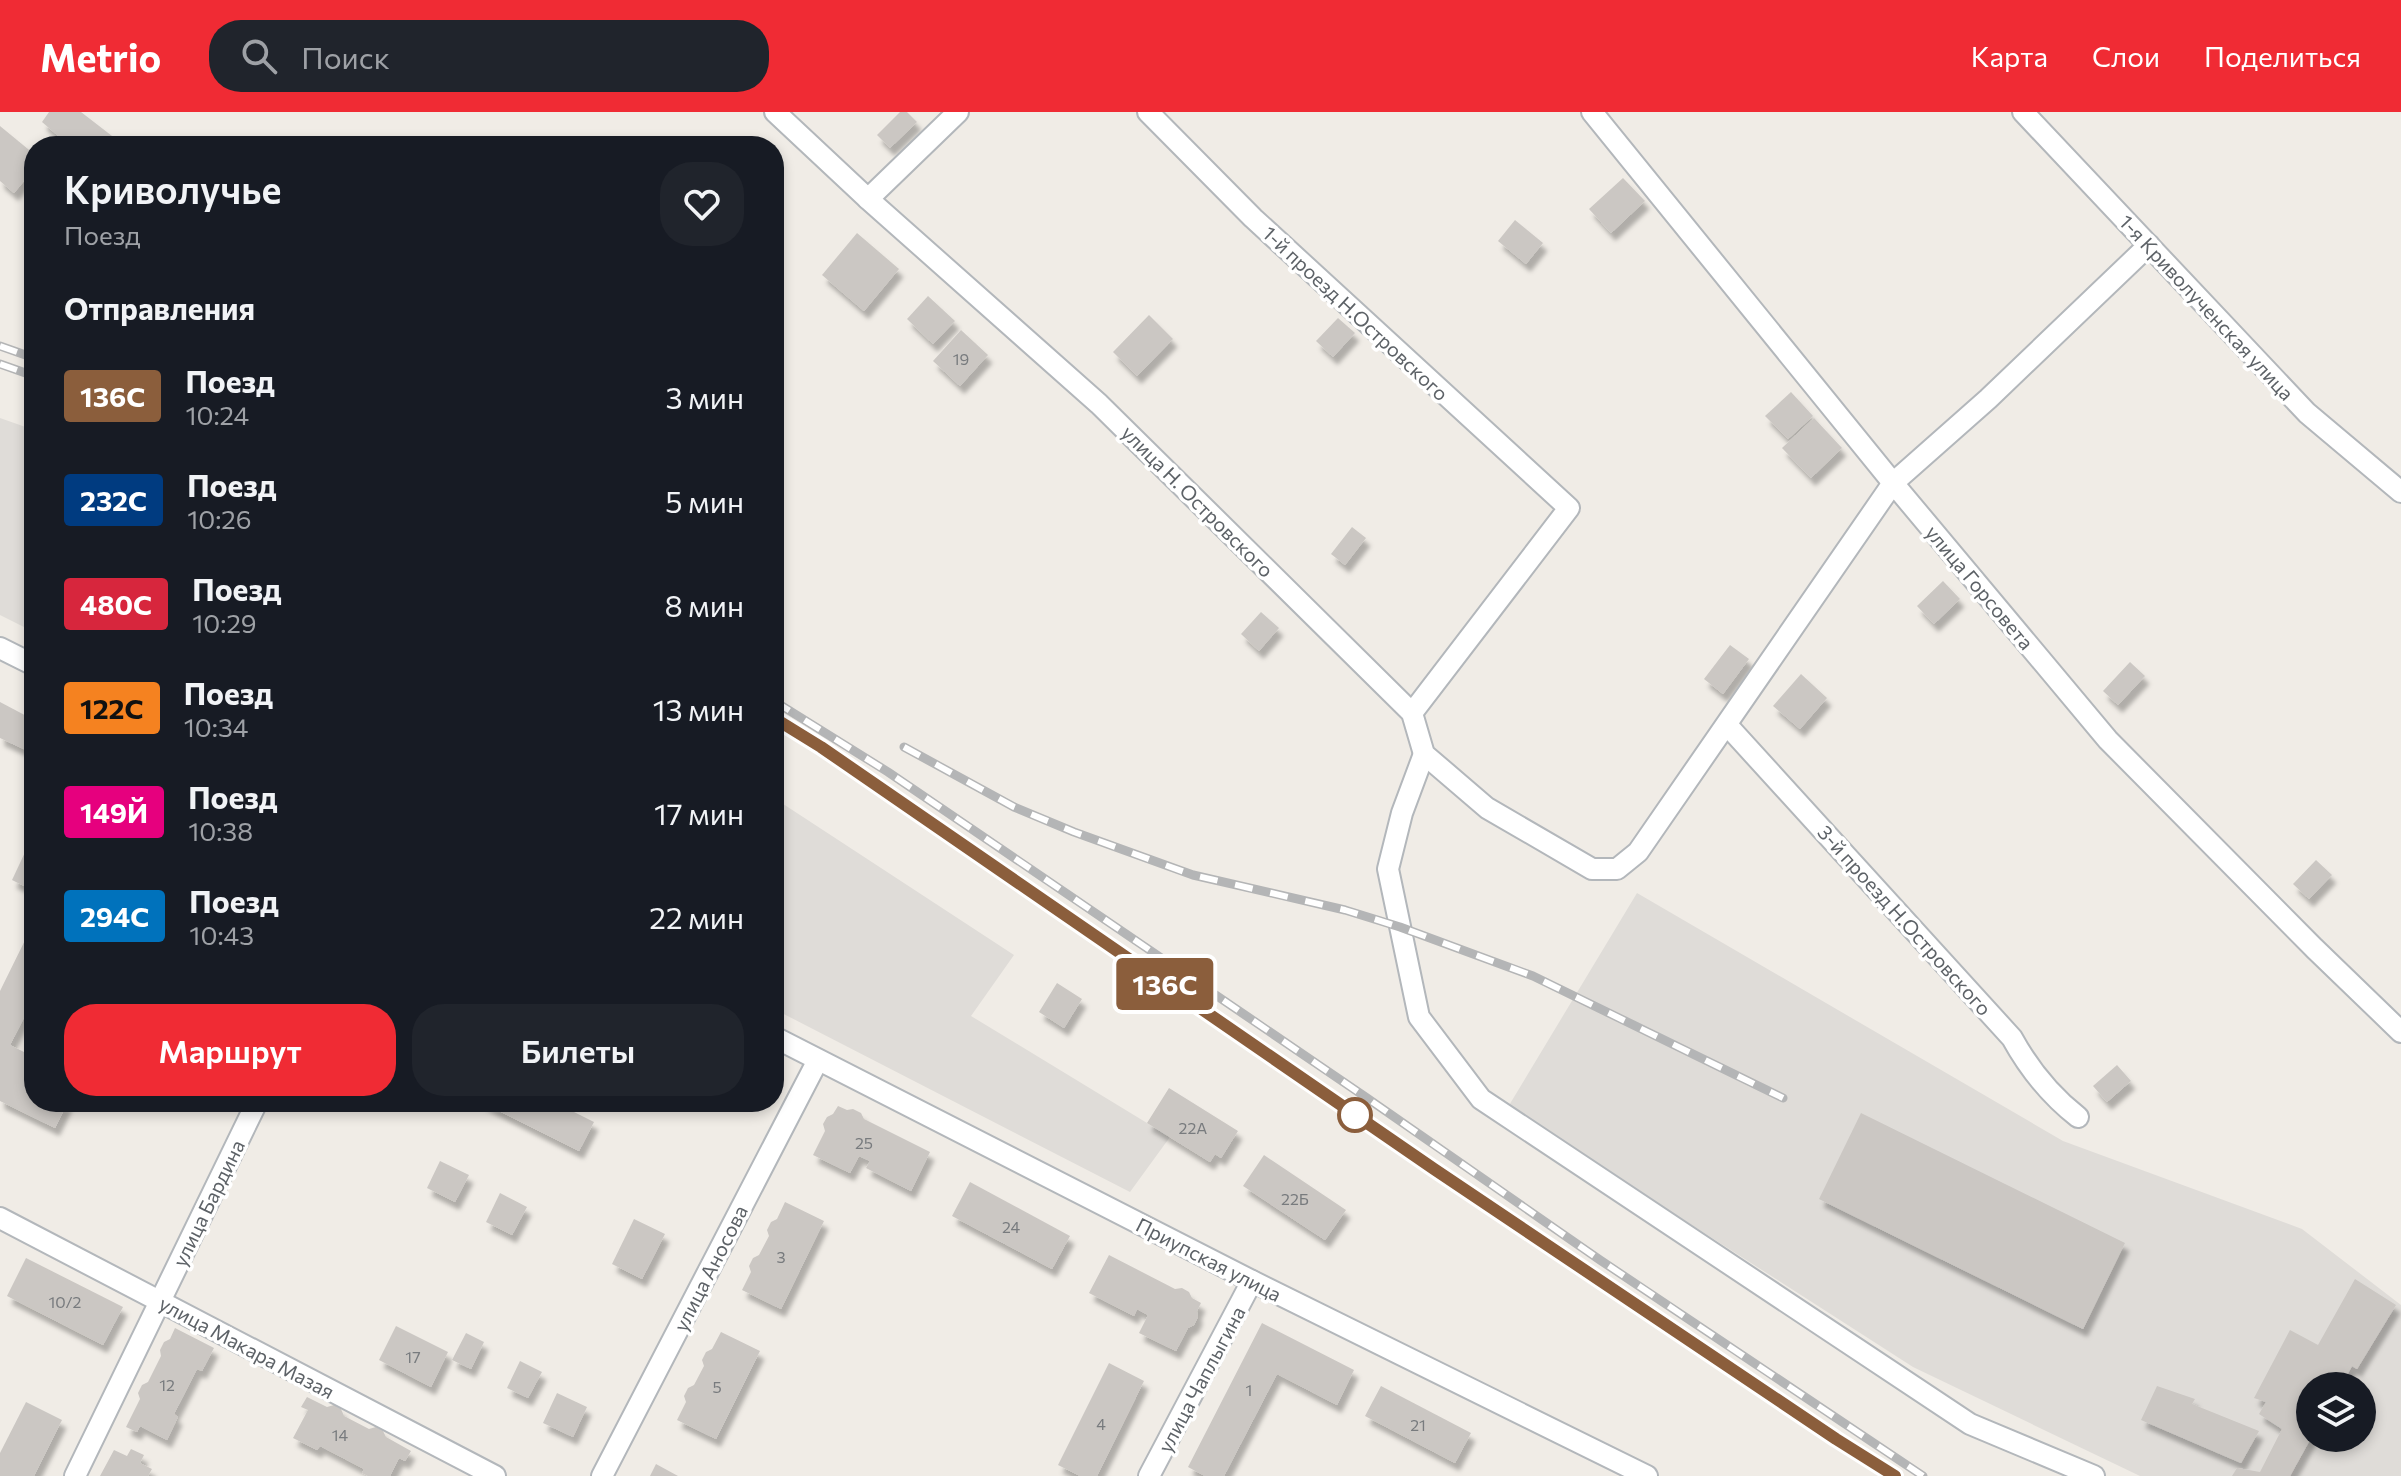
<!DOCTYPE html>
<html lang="ru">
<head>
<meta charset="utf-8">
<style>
  :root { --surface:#171b24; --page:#20242c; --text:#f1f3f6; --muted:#9ea1a6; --accent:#f02b34 }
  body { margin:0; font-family:Commissioner,sans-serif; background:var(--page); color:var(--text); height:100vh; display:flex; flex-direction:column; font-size:30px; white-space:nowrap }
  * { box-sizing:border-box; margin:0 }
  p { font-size:26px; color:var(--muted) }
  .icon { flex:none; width:44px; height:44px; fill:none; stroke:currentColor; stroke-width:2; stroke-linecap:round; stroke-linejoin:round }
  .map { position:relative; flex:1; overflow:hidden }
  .sheet { position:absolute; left:24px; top:24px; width:760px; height:976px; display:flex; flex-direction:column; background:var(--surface); border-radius:32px; box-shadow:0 4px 12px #0003 }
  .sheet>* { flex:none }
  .badge { padding:0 16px; border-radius:6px; font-size:28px; line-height:52px }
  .buttons { position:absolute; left:2296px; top:1260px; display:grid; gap:16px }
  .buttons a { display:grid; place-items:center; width:80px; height:80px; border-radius:50%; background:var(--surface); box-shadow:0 4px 12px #0003; font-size:40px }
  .map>.badge { position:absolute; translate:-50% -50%; box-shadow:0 0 0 4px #fff }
  h2 { padding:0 40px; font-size:30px; line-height:72px }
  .round { display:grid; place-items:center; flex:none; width:84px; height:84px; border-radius:32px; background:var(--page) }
  .summary { display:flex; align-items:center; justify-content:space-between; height:136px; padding:0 40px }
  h1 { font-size:38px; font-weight:600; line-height:60px }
  .action { display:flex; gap:16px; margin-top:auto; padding:16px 40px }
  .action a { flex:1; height:92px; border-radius:32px; background:var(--accent); color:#fff; font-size:32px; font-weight:600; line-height:92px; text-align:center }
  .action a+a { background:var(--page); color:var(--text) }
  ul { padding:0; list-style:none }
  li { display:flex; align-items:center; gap:24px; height:104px; padding:0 40px }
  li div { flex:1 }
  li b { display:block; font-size:30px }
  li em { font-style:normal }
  li .badge { min-width:88px; font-weight:700; text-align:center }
  header { display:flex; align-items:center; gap:48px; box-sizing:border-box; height:112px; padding:0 40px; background:var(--accent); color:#fff }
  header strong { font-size:38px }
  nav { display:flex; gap:44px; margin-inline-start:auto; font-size:28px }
  .search { width:560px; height:72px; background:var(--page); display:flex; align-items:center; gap:20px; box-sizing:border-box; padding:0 28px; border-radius:32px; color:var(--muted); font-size:30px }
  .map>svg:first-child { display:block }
</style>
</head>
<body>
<header>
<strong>Metrio</strong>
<div class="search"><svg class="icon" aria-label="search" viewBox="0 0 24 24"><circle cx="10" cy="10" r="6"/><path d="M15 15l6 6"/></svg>Поиск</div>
<nav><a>Карта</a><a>Слои</a><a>Поделиться</a></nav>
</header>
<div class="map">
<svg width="2401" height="1364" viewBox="0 0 2401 1364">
  <defs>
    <filter id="shadow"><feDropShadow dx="4.5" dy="8" stdDeviation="2" flood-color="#0004"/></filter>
  </defs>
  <rect width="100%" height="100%" fill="#f0ece6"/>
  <g fill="#dfdcd8" fill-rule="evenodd">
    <path d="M0 306 34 318V520L0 503Z"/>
    <path d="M774 686 1014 843 971 904 1170 1025 1130 1080 774 897Z"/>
    <path d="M1637 781 2063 1029 2302 1117 2401 1193V1364H2140L1913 1255 1508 995ZM2310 1274H2362V1326H2310Z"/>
  </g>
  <g fill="#cbc7c3" filter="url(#shadow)">
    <path d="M49 0H81L125 34H70L42 10Z"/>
    <path d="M900 0H907L917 10 890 36 877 23Z"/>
    <path d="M0 14 34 42V57L14 81 0 69Z"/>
    <path d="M1623 66 1645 89 1611 121 1589 97Z"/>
    <path d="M1515 108 1543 131 1526 152 1498 129Z"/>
    <path d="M857 121 899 157 864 199 822 163Z"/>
    <path d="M928 184 955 209 933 232 907 207Z"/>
    <path d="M1149 203 1173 227 1137 264 1113 240Z"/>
    <path d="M1338 206 1355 221 1333 245 1316 229Z"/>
    <path d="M961 218 988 243 960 274 933 249Z"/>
    <path d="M1791 280 1813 304 1788 327 1765 304Z"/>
    <path d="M1814 306 1842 336 1811 366 1782 336Z"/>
    <path d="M1352 415 1366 426 1345 453 1331 442Z"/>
    <path d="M1943 469 1960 487 1934 512 1917 494Z"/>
    <path d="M1261 500 1279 516 1259 539 1241 522Z"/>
    <path d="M1730 533 1749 547 1723 582 1704 567Z"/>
    <path d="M2130 550 2145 564 2118 593 2103 579Z"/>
    <path d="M1801 562 1827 586 1800 617 1773 594Z"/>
    <path d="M0 590 34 608V627L28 639 0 626Z"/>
    <path d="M27 736 34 740V779L12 768Z"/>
    <path d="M2316 748 2332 763 2309 787 2293 772Z"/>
    <path d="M34 810V886L10 933 34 945V990H68L55 1016 0 989V879Z"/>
    <path d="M1057 871 1082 887 1064 916 1039 900Z"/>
    <path d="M2117 953 2131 969 2107 990 2093 974Z"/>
    <path d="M1169 976 1238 1019 1221 1046 1215 1042 1210 1050 1147 1011Z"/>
    <path d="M481 990H554L594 1010 579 1039Z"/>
    <path d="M838 994 847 998 853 997 861 1001 864 1007 930 1040 911 1079 866 1056 870 1049 859 1044 850 1061 813 1043 825 1019 823 1012 827 1005 833 1002Z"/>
    <path d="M1861 1001 2125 1131 2083 1217 1819 1087Z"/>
    <path d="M1264 1043 1346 1098 1325 1128 1243 1074Z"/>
    <path d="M440 1049 469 1063 455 1090 427 1076Z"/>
    <path d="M970 1070 1070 1124 1052 1157 952 1104Z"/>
    <path d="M500 1081 527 1095 512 1123 486 1110Z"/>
    <path d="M785 1090 824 1109 781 1197 742 1178 751 1160 749 1154 753 1146 759 1143 769 1124 767 1118 771 1110 777 1107Z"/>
    <path d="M634 1107 665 1122 642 1167 612 1152Z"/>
    <path d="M1109 1143 1175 1177 1182 1176 1189 1180 1192 1186 1201 1191 1197 1199 1198 1205 1194 1213 1188 1216 1176 1239 1139 1221 1148 1203 1137 1197 1134 1204 1089 1181Z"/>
    <path d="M26 1146 123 1195 103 1233 7 1184Z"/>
    <path d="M2355 1167 2396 1193 2357 1257 2352 1254 2341 1274H2310L2311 1326 2290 1364H2232L2237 1356 2260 1360 2282 1317 2259 1302 2266 1290 2254 1286 2290 1218 2318 1233Z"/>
    <path d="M1262 1211 1354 1258 1337 1293 1277 1262 1224 1364H1205L1188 1355Z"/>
    <path d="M396 1214 448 1240 431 1275 379 1248Z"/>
    <path d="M175 1216 214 1236 202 1259 197 1257 174 1302 178 1305 167 1328 140 1314 137 1320 126 1315 140 1287 138 1281 142 1273 148 1270 161 1244 160 1238 164 1230 170 1227Z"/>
    <path d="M721 1220 760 1239 716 1327 677 1308 686 1290 684 1284 688 1276 694 1273 704 1254 702 1248 706 1240 712 1237Z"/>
    <path d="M466 1221 484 1230 471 1257 452 1248Z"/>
    <path d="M520 1249 542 1260 528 1286 507 1276Z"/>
    <path d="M1109 1251 1144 1269 1097 1364H1080L1058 1353Z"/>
    <path d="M1381 1274 1471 1321 1455 1351 1365 1304Z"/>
    <path d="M2157 1274 2195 1287 2192 1292 2259 1319 2241 1351 2141 1308Z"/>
    <path d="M557 1281 587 1295 573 1325 543 1311Z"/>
    <path d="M307 1285 327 1295 334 1293 341 1297 344 1304 369 1317 376 1315 383 1319 386 1325 411 1339 405 1349 399 1346 390 1364H368L362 1361 364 1357 320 1334 317 1338 293 1326 308 1298 301 1295Z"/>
    <path d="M26 1290 62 1308 34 1364H0V1341Z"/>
    <path d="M131 1337 144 1343 140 1351 152 1357 148 1364H100L114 1338 127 1344Z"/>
    <path d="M656 1352 678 1364H650Z"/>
  </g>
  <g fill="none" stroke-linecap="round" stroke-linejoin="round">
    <g stroke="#b3b7bb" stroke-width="24">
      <g id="minor">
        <path d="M775 0 868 87 1099 292 1412 601 1424 642 1487 696 1592 757H1617L1638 740 1893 371 1988 287 2149 133"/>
        <path d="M1148 0 1253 106 1569 396 1412 601"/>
        <path d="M1592 0 1893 371 2108 628 2314 836 2401 920"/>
        <path d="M2023 0 2307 301 2401 380"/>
        <path d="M868 87 958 0"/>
        <path d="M0 536 34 553"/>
        <path d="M1727 613 2012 926C2029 957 2050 983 2078 1005"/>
        <path d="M1424 642 1402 701 1388 757 1419 905 1481 987 1970 1312 2094 1364"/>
        <path d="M774 925 1252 1169 1647 1364"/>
        <path d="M0 1106 495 1364"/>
        <path d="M75 1364 257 990"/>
        <path d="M602 1364 818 948"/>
        <path d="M1149 1364 1252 1169"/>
      </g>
    </g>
    <use href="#minor" stroke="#fff" stroke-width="20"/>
    <g stroke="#b4b5b6" stroke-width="9">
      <g id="rail">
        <path d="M0 234 34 246"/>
        <path d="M0 252 34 264"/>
        <path d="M774 589 888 660 1367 986 1600 1148 1923 1364"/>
        <path d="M774 606 821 635 1355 1003 1836 1327 1895 1364"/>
        <path d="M904 635 1014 695 1074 720 1193 763 1345 798 1400 815 1533 864 1783 986"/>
      </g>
    </g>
    <use href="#rail" stroke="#fff" stroke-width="6" stroke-dasharray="18" stroke-linecap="butt"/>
  </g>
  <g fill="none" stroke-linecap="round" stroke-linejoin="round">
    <g stroke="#fff" stroke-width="18">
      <path id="line" d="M774 606 821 635 1434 1057 1836 1327 1895 1364"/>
    </g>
    <use href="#line" stroke="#8b5e3c" stroke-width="12"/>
  </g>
  <circle fill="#fff" stroke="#8b5e3c" stroke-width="4" cx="1355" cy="1003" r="16"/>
  <g text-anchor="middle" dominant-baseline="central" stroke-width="7" stroke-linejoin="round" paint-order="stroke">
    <g font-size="16" fill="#787b7e">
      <text x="961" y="246">19</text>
      <text x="1193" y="1015">22А</text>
      <text x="864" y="1030">25</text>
      <text x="1295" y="1086">22Б</text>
      <text x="1011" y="1114">24</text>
      <text x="781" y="1144">3</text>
      <text x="65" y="1189">10/2</text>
      <text x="413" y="1244">17</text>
      <text x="167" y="1272">12</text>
      <text x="717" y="1274">5</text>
      <text x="1249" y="1277">1</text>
      <text x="1101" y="1311">4</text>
      <text x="1418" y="1312">21</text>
      <text x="340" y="1322">14</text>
    </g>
    <g font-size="20" fill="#5d6267" stroke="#fff">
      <text transform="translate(2207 195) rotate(47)">1-я Криволученская улица</text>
      <text transform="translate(1356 201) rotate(43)">1-й проезд Н.Островского</text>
      <text transform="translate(1198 389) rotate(45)">улица Н. Островского</text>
      <text transform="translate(1980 475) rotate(50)">улица Горсовета</text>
      <text transform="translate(1905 808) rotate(48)">3-й проезд Н.Островского</text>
      <text transform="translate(208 1091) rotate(-64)">улица Бардина</text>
      <text transform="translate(1209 1147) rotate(27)">Приупская улица</text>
      <text transform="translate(710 1156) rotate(-63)">улица Аносова</text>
      <text transform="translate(247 1235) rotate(28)">улица Макара Мазая</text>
      <text transform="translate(1201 1267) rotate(-62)">улица Чаплыгина</text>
    </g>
  </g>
</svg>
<div class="buttons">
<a><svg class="icon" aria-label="layers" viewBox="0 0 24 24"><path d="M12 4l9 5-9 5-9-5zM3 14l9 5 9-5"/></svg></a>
</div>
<b class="badge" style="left:1165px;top:872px;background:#8b5e3c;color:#fff">136С</b>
<section class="sheet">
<div class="summary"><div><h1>Криволучье</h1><p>Поезд</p></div><a class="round"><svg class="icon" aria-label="heart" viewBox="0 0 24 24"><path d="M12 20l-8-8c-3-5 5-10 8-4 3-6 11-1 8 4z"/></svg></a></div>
<h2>Отправления</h2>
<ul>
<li><span class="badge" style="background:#8b5e3c;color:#fff">136С</span><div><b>Поезд</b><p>10:24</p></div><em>3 мин</em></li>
<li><span class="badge" style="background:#003b80;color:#fff">232C</span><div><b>Поезд</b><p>10:26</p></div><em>5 мин</em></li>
<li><span class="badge" style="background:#d7263d;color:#fff">480С</span><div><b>Поезд</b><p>10:29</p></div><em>8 мин</em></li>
<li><span class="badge" style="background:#f58220;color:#111">122С</span><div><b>Поезд</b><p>10:34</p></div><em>13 мин</em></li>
<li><span class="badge" style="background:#e6007e;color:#fff">149Й</span><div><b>Поезд</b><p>10:38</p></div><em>17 мин</em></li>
<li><span class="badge" style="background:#0072bc;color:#fff">294С</span><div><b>Поезд</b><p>10:43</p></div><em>22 мин</em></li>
</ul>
<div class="action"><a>Маршрут</a><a>Билеты</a></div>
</section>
</div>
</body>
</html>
